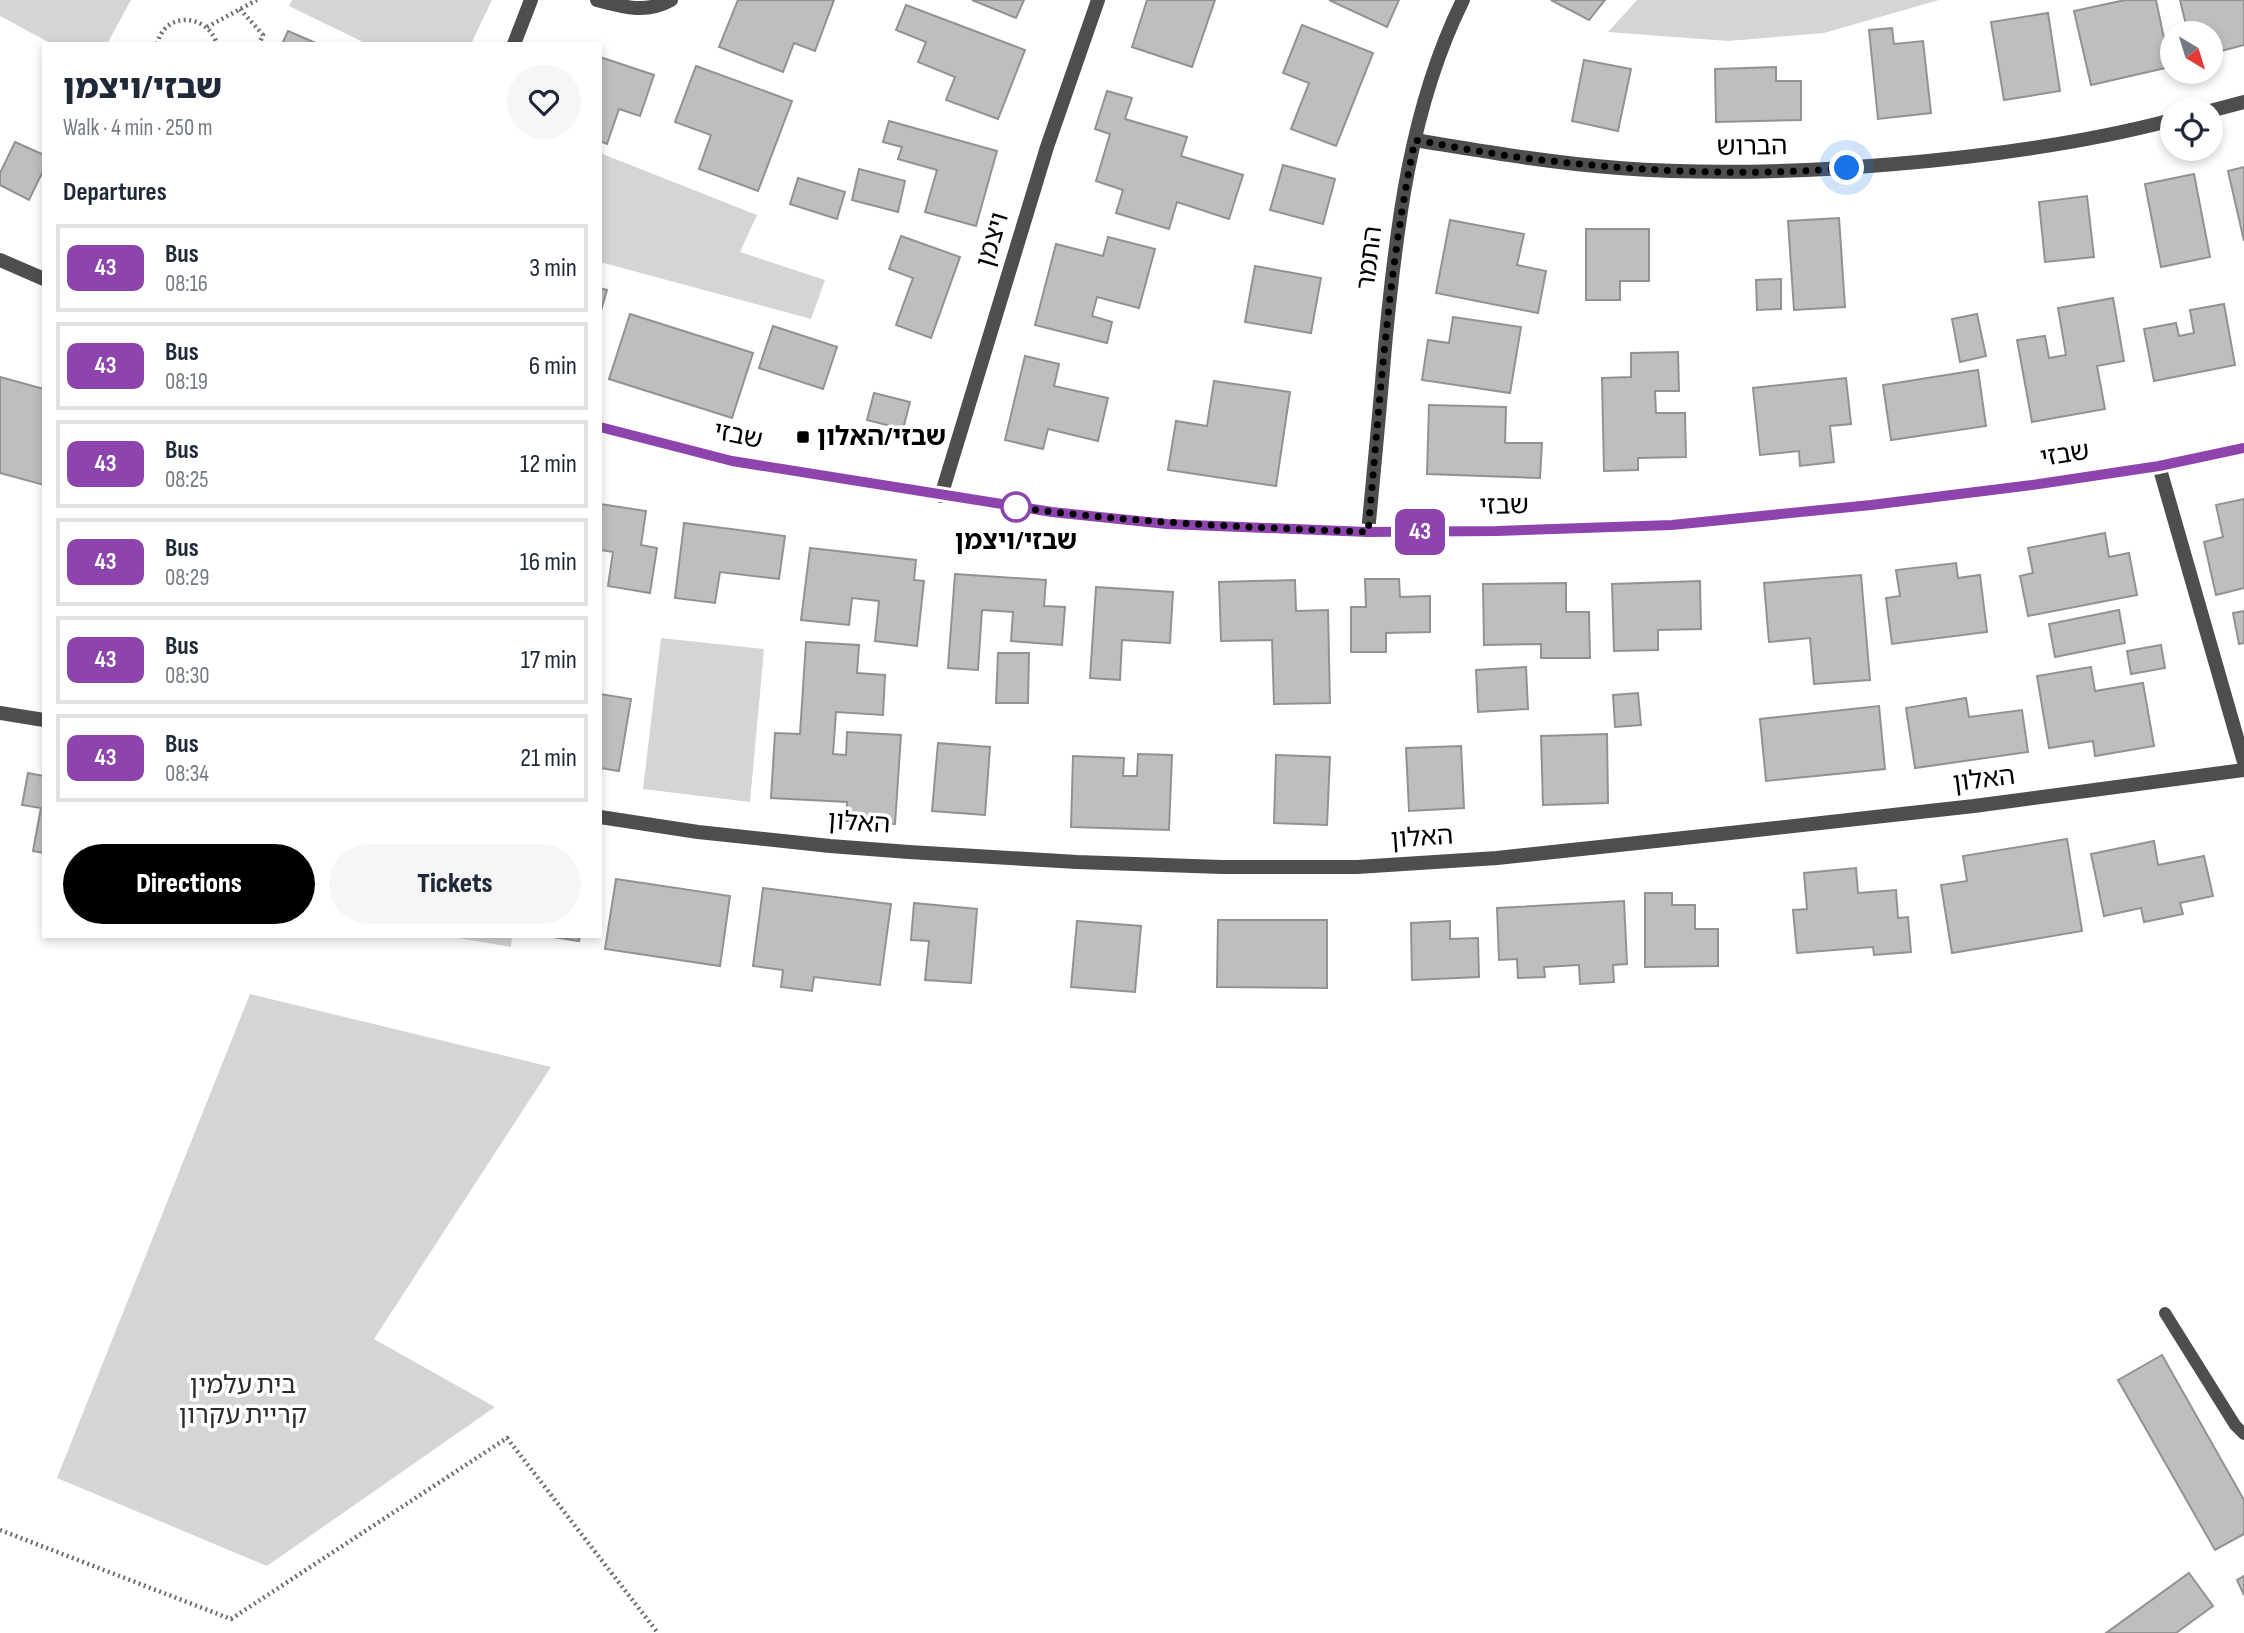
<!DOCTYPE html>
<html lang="en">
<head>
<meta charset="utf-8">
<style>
  :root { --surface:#fff; --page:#f6f6f7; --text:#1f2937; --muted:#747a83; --line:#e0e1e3; --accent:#000 }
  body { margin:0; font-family:"Sofia Sans Condensed","Noto Sans Hebrew",sans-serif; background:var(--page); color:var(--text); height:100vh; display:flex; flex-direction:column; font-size:26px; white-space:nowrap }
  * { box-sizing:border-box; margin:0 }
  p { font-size:23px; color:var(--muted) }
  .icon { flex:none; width:38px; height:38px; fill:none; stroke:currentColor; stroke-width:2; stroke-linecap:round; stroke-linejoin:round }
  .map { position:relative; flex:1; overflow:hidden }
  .details { position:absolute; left:42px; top:42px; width:560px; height:896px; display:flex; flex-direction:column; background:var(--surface); border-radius:0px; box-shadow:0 4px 10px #0003 }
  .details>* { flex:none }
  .badge { padding:0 14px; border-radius:10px; font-size:24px; line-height:46px }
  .needle { width:46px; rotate:142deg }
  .tools { position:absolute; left:2160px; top:21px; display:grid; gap:14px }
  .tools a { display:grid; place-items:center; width:63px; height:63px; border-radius:50%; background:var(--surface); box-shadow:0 4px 10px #0003; font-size:35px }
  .you { position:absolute; width:35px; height:35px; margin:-18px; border:5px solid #fff; border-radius:50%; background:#1a73e8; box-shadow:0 0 0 10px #1a73e833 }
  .map>.badge { position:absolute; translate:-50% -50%; box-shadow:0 0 0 4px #fff }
  h2 { padding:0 21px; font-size:26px; line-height:63px }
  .round { display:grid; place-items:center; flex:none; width:74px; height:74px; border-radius:37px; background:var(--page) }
  .headline { display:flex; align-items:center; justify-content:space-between; height:119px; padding:0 21px }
  h1 { font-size:33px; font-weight:800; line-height:52px }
  .primary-button { display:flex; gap:14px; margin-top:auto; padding:14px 21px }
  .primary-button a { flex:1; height:80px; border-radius:42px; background:var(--accent); color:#fff; font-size:28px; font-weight:800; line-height:80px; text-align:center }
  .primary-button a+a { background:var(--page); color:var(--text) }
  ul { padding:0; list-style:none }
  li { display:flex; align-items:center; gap:21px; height:88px; margin:0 14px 10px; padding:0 7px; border:4px solid var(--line); border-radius:0px }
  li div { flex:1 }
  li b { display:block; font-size:26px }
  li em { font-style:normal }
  li .badge { min-width:77px; font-weight:700; text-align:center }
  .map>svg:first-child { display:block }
</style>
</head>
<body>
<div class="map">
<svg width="2244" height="1633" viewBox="0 0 2244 1633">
  <rect width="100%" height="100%" fill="#fff"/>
  <g fill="#d5d5d5">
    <path d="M0 0H131L107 44H52L0 16Z"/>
    <path d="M292 0H492L471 44H367L289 6Z"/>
    <path d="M1637 0H1939L1824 33 1728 41 1608 32Z"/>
    <path d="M600 153 757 215 740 252 825 280 811 319 600 262Z"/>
    <path d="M661 638 764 649 750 802 643 789Z"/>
    <path d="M446 936H512L511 947Z"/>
    <path d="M250 994 551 1067 374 1339 495 1407 267 1566 57 1478Z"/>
  </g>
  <g fill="#bebebe" stroke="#929292" stroke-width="2">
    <path d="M738 0H834L815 51 794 43 783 72 719 47Z"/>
    <path d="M972 0H1024L1016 18Z"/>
    <path d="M1147 0H1215L1192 67 1132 47Z"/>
    <path d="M1329 0H1399L1387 27Z"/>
    <path d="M1551 0H1605L1589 20Z"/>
    <path d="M2125 0H2156L2170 67 2091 85 2074 11Z"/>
    <path d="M2180 0H2244V45L2210 54V33H2188Z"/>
    <path d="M906 5 1025 50 998 119 946 100 955 77 918 62 926 42 896 30Z"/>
    <path d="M2048 13 2060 91 2004 100 1991 22Z"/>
    <path d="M1302 25 1373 53 1336 146 1291 129 1309 83 1283 73Z"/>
    <path d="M1892 28 1894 44 1923 41 1931 113 1878 119 1869 30Z"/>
    <path d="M288 31 318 44H282Z"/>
    <path d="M600 57 654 75 640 116 619 109 607 144 600 141Z"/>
    <path d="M1584 60 1631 69 1618 131 1572 121Z"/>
    <path d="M696 66 792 101 758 191 699 169 711 135 675 122Z"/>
    <path d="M1776 67V81H1801V120L1716 122 1715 69Z"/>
    <path d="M1107 91 1132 98 1125 119 1187 137 1181 156 1243 175 1229 219 1177 202 1169 229 1116 213 1123 190 1096 181 1110 134 1095 129Z"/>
    <path d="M889 121 997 151 976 226 925 212 937 170 898 159 902 147 883 142Z"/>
    <path d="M15 142 44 155V169L29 200 0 185V173Z"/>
    <path d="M1283 165 1335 179 1323 224 1270 210Z"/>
    <path d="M2244 167V241L2228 171Z"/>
    <path d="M859 169 905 181 898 212 852 200Z"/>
    <path d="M2194 174 2210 257 2161 267 2145 184Z"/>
    <path d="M798 178 845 192 837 219 790 204Z"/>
    <path d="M2087 196 2094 257 2045 262 2039 202Z"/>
    <path d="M1839 218 1845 307 1794 310 1788 221Z"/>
    <path d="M1450 220 1524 234 1517 265 1546 271 1538 313 1436 293Z"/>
    <path d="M1586 229H1649V281H1620V300H1586Z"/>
    <path d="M901 236 960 257 931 338 896 325 913 278 889 269Z"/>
    <path d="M1108 237 1155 249 1139 308 1097 297 1092 316 1112 322 1107 343 1035 325 1056 244 1103 256Z"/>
    <path d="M1255 266 1321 278 1311 333 1245 322Z"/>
    <path d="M1781 279V309L1757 310 1756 280Z"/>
    <path d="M600 288 607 290 600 314Z"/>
    <path d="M2113 298 2124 361 2097 366 2105 409 2032 422 2017 340 2045 336 2049 358 2066 355 2058 308Z"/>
    <path d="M2224 304 2235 365 2154 381 2144 329 2176 323 2179 336 2194 333 2190 310Z"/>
    <path d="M630 314 753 353 732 418 609 379Z"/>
    <path d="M1977 314 1986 356 1960 362 1952 319Z"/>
    <path d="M1453 317 1521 327 1510 393 1422 380 1428 340 1449 343Z"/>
    <path d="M773 326 837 347 823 389 759 368Z"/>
    <path d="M1678 352 1679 391H1655L1656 413H1685L1686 457 1638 458V470L1604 471 1602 378 1631 377V353Z"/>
    <path d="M1025 356 1059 364 1054 386 1108 398 1098 441 1048 429 1043 449 1005 440Z"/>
    <path d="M1978 370 1986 426 1891 440 1883 385Z"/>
    <path d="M0 377 44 389V485L0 473Z"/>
    <path d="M1846 378 1851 424 1830 426 1834 462 1800 466 1799 451 1760 455 1753 388Z"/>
    <path d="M1214 381 1290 392 1276 486 1168 470 1176 421 1207 426Z"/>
    <path d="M874 393 910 402 903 429 867 420Z"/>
    <path d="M1429 405 1506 407 1505 443H1542L1540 478 1427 474Z"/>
    <path d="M2244 499V588L2216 595 2204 542 2223 537 2216 505Z"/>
    <path d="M600 504 646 511 641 545 657 548 650 593 608 586 613 552 600 550Z"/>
    <path d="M684 523 785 536 779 579 720 572 715 603 675 598Z"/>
    <path d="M2105 533 2109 557 2129 553 2137 595 2028 616 2020 576 2033 573 2028 548Z"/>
    <path d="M810 548 916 560 914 580 924 581 917 646 875 641 879 601 852 598 849 625 801 620Z"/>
    <path d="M1956 563 1958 578 1980 575 1987 632 1892 644 1886 598 1900 596 1896 570Z"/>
    <path d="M955 574 1046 580 1044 606 1065 607 1062 645 1011 641 1013 612 982 610 978 670 948 668Z"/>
    <path d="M1861 575 1870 680 1814 684 1810 638 1769 642 1764 583Z"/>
    <path d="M1365 579H1399L1400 597 1430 596V632L1386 633V652H1351V607H1366Z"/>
    <path d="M1295 580 1296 611 1328 610 1330 703 1274 704 1272 640 1221 641 1219 582Z"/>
    <path d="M1700 581 1701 629 1658 630V650L1614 651 1612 584Z"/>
    <path d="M1566 583V612H1589L1590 658H1541V644L1484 645 1483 584Z"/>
    <path d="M1096 587 1173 592 1170 643 1122 640 1120 680 1090 678Z"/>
    <path d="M2119 610 2125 643 2055 657 2049 624Z"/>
    <path d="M2244 611V643L2239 644 2233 613Z"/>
    <path d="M806 642 859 645 857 673 885 675 883 715 836 712 833 754 846 755 847 732 901 735 895 824 846 821 847 802 771 798 775 733 800 734Z"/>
    <path d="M2161 645 2165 668 2131 674 2127 651Z"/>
    <path d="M998 653H1029L1028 703H996Z"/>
    <path d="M1526 667 1528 709 1478 712 1476 670Z"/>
    <path d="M2091 667 2095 691 2143 683 2154 746 2095 756 2093 741 2049 748 2037 676Z"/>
    <path d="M1638 693 1641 725 1615 727 1613 695Z"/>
    <path d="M600 694 631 699 619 771 600 768Z"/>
    <path d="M1966 698 1969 717 2022 710 2028 752 1915 768 1906 708Z"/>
    <path d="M1879 706 1885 769 1766 781 1760 719Z"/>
    <path d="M1607 734 1608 803 1543 805 1541 736Z"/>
    <path d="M938 743 990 747 985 815 932 811Z"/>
    <path d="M1461 746 1464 808 1409 811 1406 748Z"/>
    <path d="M1138 754 1172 755 1169 830 1071 827 1073 756 1124 758 1123 776H1137Z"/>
    <path d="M1276 755 1330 757 1327 825 1274 823Z"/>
    <path d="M28 773 44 776V853L33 851 41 808 22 805Z"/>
    <path d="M2067 839 2082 931 1952 953 1941 885 1967 881 1963 856Z"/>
    <path d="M2154 841 2158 865 2204 856 2213 896 2180 903 2183 914 2144 922 2141 908 2104 916 2091 854Z"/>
    <path d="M1856 868 1858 893 1896 890 1898 918 1908 917 1911 952 1874 955 1873 947 1797 953 1793 910 1807 909 1804 873Z"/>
    <path d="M616 879 730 896 720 966 605 949Z"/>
    <path d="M763 888 891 904 880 985 814 977 812 991 781 987 783 970 753 966Z"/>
    <path d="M1645 893H1672V905H1695V929H1718V966L1645 967Z"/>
    <path d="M1624 901 1627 964 1613 965 1614 982 1580 984 1579 965 1544 967 1545 977 1518 978 1517 959 1499 960 1497 908Z"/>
    <path d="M914 903 977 909 971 983 925 980 929 941 911 940Z"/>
    <path d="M1218 920H1327V988L1217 987Z"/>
    <path d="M1077 921 1141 926 1135 992 1071 987Z"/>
    <path d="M1450 921V939L1478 938 1479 977 1412 980 1411 923Z"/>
    <path d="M547 936H580L579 941Z"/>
    <path d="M2162 1355 2244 1500V1534L2215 1550 2118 1380Z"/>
    <path d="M2189 1573 2213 1606 2176 1633H2106Z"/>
    <path d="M2244 1576V1595L2237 1580Z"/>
  </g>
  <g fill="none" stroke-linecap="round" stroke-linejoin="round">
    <g stroke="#707070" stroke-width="4.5" stroke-dasharray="2 3.5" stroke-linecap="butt">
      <path d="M240 9 263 35 259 44"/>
      <path d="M207 27 257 0"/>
      <path d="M157 44C165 11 207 13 217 44"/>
      <path d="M0 1530 231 1619 507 1438 658 1633"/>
    </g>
    <path stroke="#4e4e4e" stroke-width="12" d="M2165 1313 2235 1425 2244 1434"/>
    <g stroke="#4e4e4e" stroke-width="14">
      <path d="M597 0C623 7 646 14 671 0"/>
      <path d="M514 44 531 0"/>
      <path d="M2210 111 2244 102"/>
      <path d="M1415 140C1483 151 1550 163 1619 168 1711 175 1803 172 1895 164 1988 156 2081 144 2172 120"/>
      <path d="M0 260 44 279"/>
      <path d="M600 427 731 461 1052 512 1167 524 1368 532 1497 531 1672 525 1871 505 2033 485 2159 466 2244 448"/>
      <path d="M2159 466 2244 762"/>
      <path d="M941 496 1047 147 1098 0"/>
      <path d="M1368 532C1374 470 1380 408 1385 346 1396 229 1410 107 1463 0"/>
      <path d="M0 713 44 720"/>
      <path d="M600 817 698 832 830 846 909 852 1077 862 1222 867H1357L1497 858 1721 834 1974 806 2244 770"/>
    </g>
  </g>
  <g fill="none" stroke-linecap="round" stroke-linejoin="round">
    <g stroke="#fff" stroke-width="16">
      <path id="line" d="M600 427 732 461 1052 512 1167 524 1368 532 1497 531 1672 525 1871 505 2032 485 2159 466 2244 448"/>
    </g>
    <use href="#line" stroke="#8e44ad" stroke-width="10"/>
    <path stroke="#000" stroke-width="7" stroke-dasharray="0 12.6" d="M1016 507 1007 506C1127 523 1248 527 1368 532 1380 401 1388 269 1415 140 1452 146 1489 154 1526 158 1632 171 1740 177 1847 168"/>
  </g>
  <rect fill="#000" stroke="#fff" stroke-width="2.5" x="796" y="430" width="14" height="14" rx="3.5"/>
  <circle fill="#fff" stroke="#8e44ad" stroke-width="3.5" cx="1016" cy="507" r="14"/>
  <g text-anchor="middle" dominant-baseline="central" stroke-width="7" stroke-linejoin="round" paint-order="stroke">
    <g font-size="26" fill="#000" stroke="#fff">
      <text transform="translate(1752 147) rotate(-1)">הברוש</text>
      <text transform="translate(993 240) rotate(-73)">ויצמן</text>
      <text transform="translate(1370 258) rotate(-83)">התמר</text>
      <text transform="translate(738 436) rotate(12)">שבזי</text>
      <text transform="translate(2065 455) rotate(-9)">שבזי</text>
      <text transform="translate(1504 506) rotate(-1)">שבזי</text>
      <text transform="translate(1984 780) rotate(-7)">האלון</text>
      <text transform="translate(859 823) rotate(4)">האלון</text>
      <text transform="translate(1422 838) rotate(-4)">האלון</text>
    </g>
    <g font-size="26" font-weight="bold" fill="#000" stroke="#fff" text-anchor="start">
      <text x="817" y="437">שבזי/האלון</text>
    </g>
    <g font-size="26" font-weight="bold" fill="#000" stroke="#fff">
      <text x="1016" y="541">שבזי/ויצמן</text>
    </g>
    <g font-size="26" fill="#2c2c2c" stroke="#fff">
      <text x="243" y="1385">בית עלמין<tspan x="243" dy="30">קריית עקרון</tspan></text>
    </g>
  </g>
</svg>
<div class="tools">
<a><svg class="needle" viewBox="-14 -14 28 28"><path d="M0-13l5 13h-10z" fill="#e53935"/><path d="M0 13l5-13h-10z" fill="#747a83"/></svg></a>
<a><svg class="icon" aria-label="locate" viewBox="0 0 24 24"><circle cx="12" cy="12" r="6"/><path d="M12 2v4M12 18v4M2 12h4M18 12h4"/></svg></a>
</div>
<div class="you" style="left:1847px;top:168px"></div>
<b class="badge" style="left:1420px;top:532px;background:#8e44ad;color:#fff">43</b>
<section class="details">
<div class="headline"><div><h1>שבזי/ויצמן</h1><p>Walk · 4 min · 250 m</p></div><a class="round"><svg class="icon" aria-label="heart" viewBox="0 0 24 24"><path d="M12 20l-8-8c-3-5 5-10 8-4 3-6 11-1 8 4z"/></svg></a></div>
<h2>Departures</h2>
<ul>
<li><span class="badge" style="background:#8e44ad;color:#fff">43</span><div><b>Bus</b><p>08:16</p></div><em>3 min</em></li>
<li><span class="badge" style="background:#8e44ad;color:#fff">43</span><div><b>Bus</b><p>08:19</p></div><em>6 min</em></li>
<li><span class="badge" style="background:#8e44ad;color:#fff">43</span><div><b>Bus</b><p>08:25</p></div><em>12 min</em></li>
<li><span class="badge" style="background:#8e44ad;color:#fff">43</span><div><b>Bus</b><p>08:29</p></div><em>16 min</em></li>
<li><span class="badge" style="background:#8e44ad;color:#fff">43</span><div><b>Bus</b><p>08:30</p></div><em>17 min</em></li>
<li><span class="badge" style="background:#8e44ad;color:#fff">43</span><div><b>Bus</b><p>08:34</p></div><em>21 min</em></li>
</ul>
<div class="primary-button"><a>Directions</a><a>Tickets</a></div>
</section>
</div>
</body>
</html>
